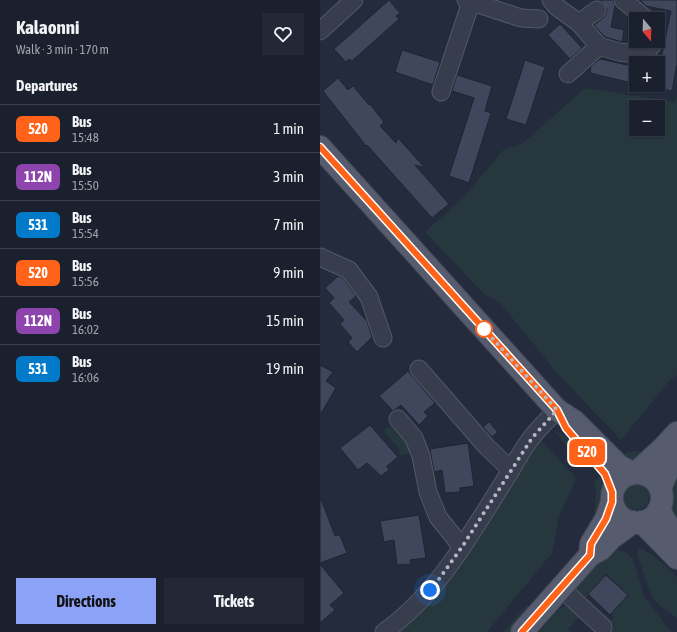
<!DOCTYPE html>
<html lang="en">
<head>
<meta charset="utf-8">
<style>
  :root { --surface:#1b202e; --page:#242836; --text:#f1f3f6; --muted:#a0a3aa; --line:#393e4a; --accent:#8ba2f7 }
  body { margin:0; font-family:"Asap Condensed",sans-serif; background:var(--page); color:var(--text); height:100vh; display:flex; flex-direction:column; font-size:15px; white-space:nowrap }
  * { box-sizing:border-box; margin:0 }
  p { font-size:13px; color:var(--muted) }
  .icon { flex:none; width:22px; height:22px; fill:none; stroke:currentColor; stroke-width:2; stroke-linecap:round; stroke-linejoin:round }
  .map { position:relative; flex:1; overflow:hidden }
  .side { display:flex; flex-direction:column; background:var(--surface); width:320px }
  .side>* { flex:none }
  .badge { padding:0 8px; border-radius:6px; font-size:14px; line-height:26px }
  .needle { width:26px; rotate:161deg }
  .fabs { position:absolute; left:309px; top:12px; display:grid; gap:8px }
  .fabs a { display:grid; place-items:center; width:36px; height:36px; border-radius:0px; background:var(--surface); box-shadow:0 1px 3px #0004,0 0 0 1px var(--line); font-size:20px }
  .you { position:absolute; width:20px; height:20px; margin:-10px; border:3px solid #fff; border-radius:50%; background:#1a73e8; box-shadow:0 0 0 6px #1a73e833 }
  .map>.badge { position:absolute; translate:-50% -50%; box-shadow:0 0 0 2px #fff }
  h2 { padding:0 16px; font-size:15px; line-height:36px }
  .round { display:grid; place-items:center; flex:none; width:42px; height:42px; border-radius:0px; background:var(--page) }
  .headline { display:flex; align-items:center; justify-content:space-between; height:68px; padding:0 16px }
  h1 { font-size:19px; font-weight:700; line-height:30px }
  .action { display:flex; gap:8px; margin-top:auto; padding:8px 16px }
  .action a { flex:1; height:46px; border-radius:0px; background:var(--accent); color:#111; font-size:16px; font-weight:700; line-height:46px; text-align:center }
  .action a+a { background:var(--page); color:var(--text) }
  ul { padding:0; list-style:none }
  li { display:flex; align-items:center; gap:12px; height:48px; padding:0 16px; border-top:1px solid var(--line) }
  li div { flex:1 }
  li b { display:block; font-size:15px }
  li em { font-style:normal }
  li .badge { min-width:44px; font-weight:700; text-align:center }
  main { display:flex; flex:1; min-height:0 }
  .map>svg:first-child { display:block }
</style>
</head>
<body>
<main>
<section class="side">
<div class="headline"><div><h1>Kalaonni</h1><p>Walk · 3 min · 170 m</p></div><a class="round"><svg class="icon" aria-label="heart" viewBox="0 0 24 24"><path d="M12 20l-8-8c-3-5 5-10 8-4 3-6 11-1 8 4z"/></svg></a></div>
<h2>Departures</h2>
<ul>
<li><span class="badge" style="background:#ff6319;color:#fff">520</span><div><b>Bus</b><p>15:48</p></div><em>1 min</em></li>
<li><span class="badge" style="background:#8e44ad;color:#fff">112N</span><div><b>Bus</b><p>15:50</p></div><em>3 min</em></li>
<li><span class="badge" style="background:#007ac9;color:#fff">531</span><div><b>Bus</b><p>15:54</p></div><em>7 min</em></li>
<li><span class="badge" style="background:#ff6319;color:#fff">520</span><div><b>Bus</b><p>15:56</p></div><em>9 min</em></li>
<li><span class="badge" style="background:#8e44ad;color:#fff">112N</span><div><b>Bus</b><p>16:02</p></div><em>15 min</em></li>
<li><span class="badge" style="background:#007ac9;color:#fff">531</span><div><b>Bus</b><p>16:06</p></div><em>19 min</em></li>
</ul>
<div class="action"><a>Directions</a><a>Tickets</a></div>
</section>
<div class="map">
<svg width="357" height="632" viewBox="0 0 357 632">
  <rect width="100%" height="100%" fill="#242b3d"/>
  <g fill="#26373e" fill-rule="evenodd">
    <path d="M265 88 355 102 357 95V375L350 380 301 440 238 374 180 303 164 294 105 232 143 198 183 150 202 144ZM316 107H338V129H316Z"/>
    <path d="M70 425 86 442 91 453 81 456 77 446 63 431Z"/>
    <path d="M234 431 243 434 246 437 271 464 266 468Z"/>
    <path d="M219 438 256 478 239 517 232 553 167 632H77L84 627 114 596Z"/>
    <path d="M319 451 324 454 315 462 308 461 304 455 306 452Z"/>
    <path d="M281 476C288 490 282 504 278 518L274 516 276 493 274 481Z"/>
    <path d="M357 476V516L352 521C345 501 348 494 357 476Z"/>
    <circle cx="316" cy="497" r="13"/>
    <path d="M289 547 307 553 313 559 324 596 351 632H279L294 617 291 614 308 595 287 575 268 594 269 596 264 599 261 598 257 588Z"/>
    <path d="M318 548C334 553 345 565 357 577V618L338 604 330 593 317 553Z"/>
    <path d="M207 605 210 608 190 632H183Z"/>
    <path d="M244 606H251L261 615 248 629 251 632H219L239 609Z"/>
  </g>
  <g fill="#40475d" stroke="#1f2434">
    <path d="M69 0 80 13 76 16 79 19 32 61 29 59 26 62 14 49Z"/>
    <path d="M281 0H293L295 6 291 27 304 30 302 42 285 37 274 25 283 18 286 14 287 9Z"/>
    <path d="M320 0H357V64L352 91 338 88V74L351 11 326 6Z"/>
    <path d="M240 24 262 48 250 59 228 35Z"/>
    <path d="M82 50 120 62 113 85 75 72Z"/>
    <path d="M280 59 316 67V84L270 73 271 66Z"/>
    <path d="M205 60 225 67 206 125 186 119Z"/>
    <path d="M137 75 172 86 165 111 171 113 149 183 129 176 154 98 132 91Z"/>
    <path d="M18 78 28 90 33 86 49 105 50 104 64 122 60 126 76 143 78 138 105 168 95 165 129 204 112 218 47 145 46 146 3 91Z"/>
    <path d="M18 276 23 278 36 296 29 302 47 321 52 337 37 352 28 342 32 338 20 324 24 320 9 303 14 298 5 288Z"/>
    <path d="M0 365 13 372 6 381 16 388 0 415Z"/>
    <path d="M88 371 115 403 104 412 108 416 99 425 81 405 73 411 59 396Z"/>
    <path d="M169 422 178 432 172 437 163 427Z"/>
    <path d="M50 425 78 457 67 466 69 470 61 476 47 463 38 470 20 448Z"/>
    <path d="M148 443 154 486 140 488V492L125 493 122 470 114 472 110 449Z"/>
    <path d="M0 499H1L15 536 20 535 27 553 0 563Z"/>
    <path d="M99 515 106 558 90 560 91 564 77 565 74 540 64 542 60 521Z"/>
    <path d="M0 564 24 593 10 605 15 610 0 623Z"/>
    <path d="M286 575 308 595 290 615 268 594Z"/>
  </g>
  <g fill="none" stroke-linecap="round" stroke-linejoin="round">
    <g stroke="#535868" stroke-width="19">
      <g id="minor">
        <path d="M146 0 201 18 219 19"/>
        <path d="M231 0 237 7 259 23 279 46 299 52 318 54 327 52 335 41"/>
        <path d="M303 0 326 19"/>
        <path d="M259 23 277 10"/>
        <path d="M0 31 34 0"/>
        <path d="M248 74 279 46"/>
        <path d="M121 92 151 2"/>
        <path d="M0 257 29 270 49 297 63 338"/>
        <path d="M99 369 167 447 191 470"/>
        <path d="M78 419 94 438 101 456 108 492 118 517 142 547"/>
        <path d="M241 588 283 627"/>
        <path d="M64 632C119 593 151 533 186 478 195 464 202 449 212 437 220 427 229 418 237 410"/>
      </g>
    </g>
    <g stroke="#414656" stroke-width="24">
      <g id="major">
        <path d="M0 147 237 410 254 421 299 466 312 473"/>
        <path d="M317 472 344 447 357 433"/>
        <circle cx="317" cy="498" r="25"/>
        <path d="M340 488 351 463 357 453"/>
        <path d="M339 509 345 521 357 536"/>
        <path d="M322 522 357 558"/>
        <path d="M270 555 271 544 286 519 292 502"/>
        <path d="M202 632 270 555 281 549 291 538 313 522"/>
      </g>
    </g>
    <use href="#minor" stroke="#383d4d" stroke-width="17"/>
    <use href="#major" stroke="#565c6d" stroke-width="22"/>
  </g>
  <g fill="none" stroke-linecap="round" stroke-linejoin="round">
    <g stroke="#fff" stroke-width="9">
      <path id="line" d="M0 147 237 410 246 428 285 474 292 492V502L286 519 271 544 270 555 202 632"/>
    </g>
    <use href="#line" stroke="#ff6319" stroke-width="6"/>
    <path stroke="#b4b8c9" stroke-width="4" stroke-dasharray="0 7.2" d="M110 590 119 579 142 547 212 438 237 410 163 328 164 329"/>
  </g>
  <circle fill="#fff" stroke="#ff6319" stroke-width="2" cx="164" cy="329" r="8"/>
</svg>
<div class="fabs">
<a><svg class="needle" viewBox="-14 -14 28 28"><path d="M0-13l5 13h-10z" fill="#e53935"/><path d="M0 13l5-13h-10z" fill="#a0a3aa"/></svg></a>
<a>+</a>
<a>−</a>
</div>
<div class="you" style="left:110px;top:590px"></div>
<b class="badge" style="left:267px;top:452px;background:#ff6319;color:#fff">520</b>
</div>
</main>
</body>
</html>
